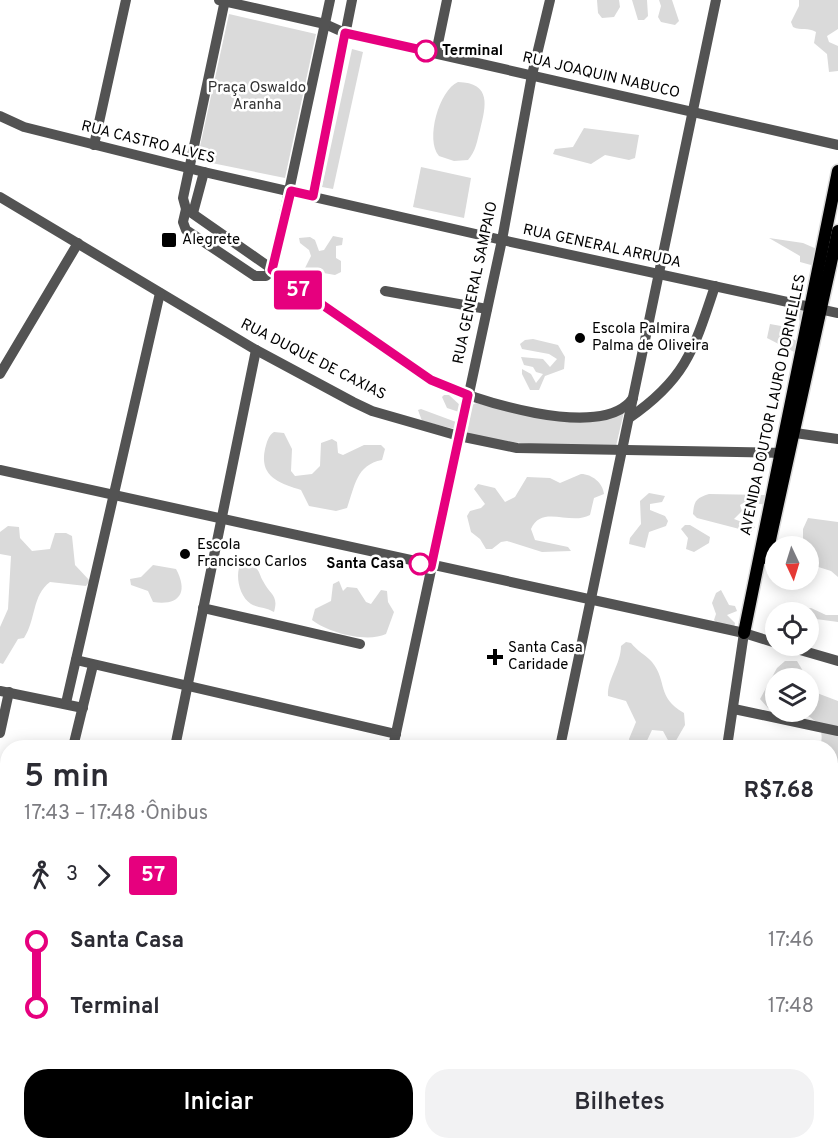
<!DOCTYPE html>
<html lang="pt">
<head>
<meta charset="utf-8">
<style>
  :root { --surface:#fff; --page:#f2f2f3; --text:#2b2b33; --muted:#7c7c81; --accent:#000 }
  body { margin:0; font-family:Overpass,sans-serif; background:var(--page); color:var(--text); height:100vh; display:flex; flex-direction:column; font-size:22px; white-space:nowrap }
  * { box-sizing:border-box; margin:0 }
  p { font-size:20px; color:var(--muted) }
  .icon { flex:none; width:33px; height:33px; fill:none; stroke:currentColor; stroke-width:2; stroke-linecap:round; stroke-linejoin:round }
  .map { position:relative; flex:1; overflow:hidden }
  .details { position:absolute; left:0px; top:740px; width:838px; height:410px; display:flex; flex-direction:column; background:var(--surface); border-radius:24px 24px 0 0; box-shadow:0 3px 15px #0003 }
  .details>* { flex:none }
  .badge { padding:0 12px; border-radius:4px; font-size:21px; line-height:39px }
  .needle { width:39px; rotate:176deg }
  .buttons { position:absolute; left:765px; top:536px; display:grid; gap:12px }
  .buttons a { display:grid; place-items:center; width:54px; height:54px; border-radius:50%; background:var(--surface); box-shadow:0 3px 15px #0003; font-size:30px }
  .map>.badge { position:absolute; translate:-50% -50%; box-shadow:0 0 0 3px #fff }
  .legs { display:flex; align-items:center; gap:9px; height:66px; padding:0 24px; font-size:20px }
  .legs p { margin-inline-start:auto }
  .overview { display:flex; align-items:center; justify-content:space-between; height:102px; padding:0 24px }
  h1 { font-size:33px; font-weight:600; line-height:45px }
  .cta { display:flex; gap:12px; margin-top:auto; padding:12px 24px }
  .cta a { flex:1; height:69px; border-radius:24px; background:var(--accent); color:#fff; font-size:24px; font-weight:600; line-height:69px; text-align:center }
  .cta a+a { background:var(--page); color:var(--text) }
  ul { padding:0 24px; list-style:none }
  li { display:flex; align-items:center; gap:21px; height:66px; font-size:22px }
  li i { display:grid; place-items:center; width:9px; height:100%; margin:0 8px; background:currentColor }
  li i::after { content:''; width:15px; height:15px; margin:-8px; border:4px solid; border-radius:50%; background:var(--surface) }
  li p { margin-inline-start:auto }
  li:first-child i { background:linear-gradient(#0000 50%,currentColor 0) }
  li:last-child i { background:linear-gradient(currentColor 50%,#0000 0) }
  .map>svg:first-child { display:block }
</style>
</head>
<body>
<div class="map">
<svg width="838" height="1148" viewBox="0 0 838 1148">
  <rect width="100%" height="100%" fill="#fff"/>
  <g fill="#dadada">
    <path d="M597 0H619L620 7 614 17 602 18 598 13Z"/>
    <path d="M632 0H647L648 16 644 20H638Z"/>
    <path d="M659 0H672L679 21 675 25 661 22 658 17 661 6Z"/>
    <path d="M799 0H838V29L827 36 829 42 838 46V71L829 72 827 54 814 43 816 32C808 27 801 31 793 27L791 22 799 6Z"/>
    <path d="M229 14 316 34 285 178 197 160Z"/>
    <path d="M352 49 363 52 333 189 322 187Z"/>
    <path d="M458 82C492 83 486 106 480 130 477 141 476 151 468 160L454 161 439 156C425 140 439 90 458 82Z"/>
    <path d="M584 128 639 135 635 158 629 160 605 155 591 164 553 154 555 149 573 147Z"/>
    <path d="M421 167 471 178 464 218 413 207Z"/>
    <path d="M333 236 343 238 342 245 336 246V258L341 261V272L335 275 318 272 308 283 302 282 301 276 311 256 309 250 300 243 299 238 310 237 315 240 319 251 324 250Z"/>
    <path d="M769 238 803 243 819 250 816 262 811 265 800 262V256Z"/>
    <path d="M804 309 808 312 796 353 767 338 770 324 781 326 786 336 797 341C805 330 798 321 798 310Z"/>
    <path d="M533 339 558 345 565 357 564 369 545 376 539 390H530L522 374V369L531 374 536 383 543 374 536 372 533 367 524 365 521 357 543 359 550 367 557 359 549 354 522 349 520 344 525 340Z"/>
    <path d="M444 395H449L462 407 459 412 447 408 442 397Z"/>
    <path d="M476 403 540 417 624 412 616 446H544L470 436 467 432 472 405Z"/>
    <path d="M421 409 456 422 457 427 455 429 422 421 418 410Z"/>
    <path d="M274 432 284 433 292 449 291 471 295 476 312 474 320 466 321 443 332 439 337 442 338 453 343 455 364 445H381L385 449 382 460C356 465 355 486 347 508L336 511 309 506 301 490C279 483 259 477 265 449 267 442 268 436 274 432Z"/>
    <path d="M581 474C592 474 603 483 604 494L594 498 590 515C570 526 542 504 531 529L535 540 568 547 571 551 542 552 507 541 501 542 492 549H486L480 539 471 532 467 516 470 511 481 508 485 504 474 489 478 484 495 488 505 502 515 497 527 477 550 478 560 483Z"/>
    <path d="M649 493 665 496 662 502 650 504V510L665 516 668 521 666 526 649 532 645 548 629 544 630 538 641 524 640 501Z"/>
    <path d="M709 494 766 495 771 496 767 505 745 502 740 505 742 511 734 519 755 527 751 532 697 518 693 514C694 501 696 498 709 494Z"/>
    <path d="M808 518 838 522V577L831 571 809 564 808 546H803V529Z"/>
    <path d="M685 525H690L710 537 709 543 694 552 686 549 688 538 681 529Z"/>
    <path d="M8 526 19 527 20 538 32 551 50 549 55 533H66L72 536 75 565 90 581 86 586 50 582C32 595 36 620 24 638L18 639 3 664 0 663V627L8 609 11 556 0 554V532Z"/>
    <path d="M153 565 176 569C189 593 179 606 153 602L148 591 131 585 130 579 141 577Z"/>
    <path d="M244 566 256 568C260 572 260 576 263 581 270 595 279 595 274 612 266 607 258 608 251 604 240 597 236 579 239 568Z"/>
    <path d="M339 581 343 591 347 587 357 588 366 602 371 604 381 590 387 591 388 602 394 612 386 634C367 643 329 633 312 620L315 609 331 601 333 584Z"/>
    <path d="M721 590 729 605 735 606 737 611 727 615 735 623 734 628 718 624 714 620 716 614 712 603 716 593Z"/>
    <path d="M811 608 826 615H838V622L816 619 812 614 809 616 808 612H792Z"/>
    <path d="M626 642 631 643C637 651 646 655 652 662 668 682 656 697 684 713L685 725 674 744 669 742 663 731 652 730 644 747H631L629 739 636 722 626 701 608 696C607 679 621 664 621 646Z"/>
    <path d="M785 661H797L803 671V678H776L775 707 768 708 760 699 777 668Z"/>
    <path d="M809 690 838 701V975H831V747H820C826 726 815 718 797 711H808Z"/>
    <path d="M831 1001 838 1002V1019L831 1022Z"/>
    <path d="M831 1049H838V1148H481L491 1142H831Z"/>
    <path d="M196 1142H360L353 1148H203Z"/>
    <path d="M370 1142H405L408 1144 407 1148H367Z"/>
  </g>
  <g fill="#a1a1a1">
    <path d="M838 1019V1046L831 1047V1022Z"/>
    <path d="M405 1142H493L477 1148H407Z"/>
  </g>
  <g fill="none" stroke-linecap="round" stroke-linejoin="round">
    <g stroke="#dbdbdb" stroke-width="15">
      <g id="major">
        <path d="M766 558 838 231"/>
        <path d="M744 633 838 171"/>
      </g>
    </g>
    <g stroke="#535353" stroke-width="10">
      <path d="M219 0 325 24 345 33 838 145"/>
      <path d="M225 0 183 198 186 209 431 380C470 399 603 443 633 398"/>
      <path d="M436 53 447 0"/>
      <path d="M0 116 24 127 204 172 502 240 838 313"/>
      <path d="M94 145 126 0"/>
      <path d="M313 196 352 0"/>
      <path d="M0 197 256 350 353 402 372 411 459 436 517 448 786 453"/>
      <path d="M186 209 183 222 186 230 255 276H266L272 270"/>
      <path d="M193 213 204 172"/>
      <path d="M272 270 330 0"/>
      <path d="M385 291 487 309"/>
      <path d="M0 374 78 243"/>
      <path d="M629 418C686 379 694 349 715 286"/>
      <path d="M788 432 838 439"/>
      <path d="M0 470 744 633 776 643"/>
      <path d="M203 608 360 644"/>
      <path d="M783 645 838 661"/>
      <path d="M76 660 396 734"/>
      <path d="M0 691 83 708"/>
      <path d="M66 703 160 293"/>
      <path d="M734 709 838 731"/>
      <path d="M0 733 9 692"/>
      <path d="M73 747 93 665"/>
      <path d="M175 747 256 350"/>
      <path d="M393 747 502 240 532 75 550 0"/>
      <path d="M560 747 716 0"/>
      <path d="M727 747 744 633"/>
      <path d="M0 818 8 820"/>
      <path d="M0 990 8 992"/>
      <path d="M1 1148 8 1116"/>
      <path d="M91 1148 92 1142"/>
      <path d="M185 1148 186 1142"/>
    </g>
    <use href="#major" stroke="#000" stroke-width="12"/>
  </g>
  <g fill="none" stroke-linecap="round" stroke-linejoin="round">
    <g stroke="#fff" stroke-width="14">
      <path id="line-1" d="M420 564 431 567 468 395 431 380 272 270 291 191 313 196 345 33 426 51"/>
    </g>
    <use href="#line-1" stroke="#e6007e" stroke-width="9"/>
  </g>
  <g fill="#fff" stroke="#e6007e" stroke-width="3">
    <circle cx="426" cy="51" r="10"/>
    <circle cx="420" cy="564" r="10"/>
  </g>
  <g fill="#000" stroke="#fff" stroke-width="2">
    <rect x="161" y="232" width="16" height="16" rx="3"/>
    <circle cx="580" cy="338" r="6"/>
    <circle cx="185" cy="554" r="6"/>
    <path d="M492 648h6v6h6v6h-6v6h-6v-6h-6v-6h6z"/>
  </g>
  <g text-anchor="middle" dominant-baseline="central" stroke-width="5" stroke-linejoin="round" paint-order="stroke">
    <g font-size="15" font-weight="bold" fill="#000" stroke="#fff" text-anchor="start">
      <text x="442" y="51">Terminal</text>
      <text x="404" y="564" text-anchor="end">Santa Casa</text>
    </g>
    <g font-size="15" fill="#000" stroke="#fff">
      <text transform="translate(601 76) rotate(13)">RUA JOAQUIN NABUCO</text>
      <text transform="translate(148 143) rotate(14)">RUA CASTRO ALVES</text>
      <text transform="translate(602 247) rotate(12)">RUA GENERAL ARRUDA</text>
      <text transform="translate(476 283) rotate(-78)">RUA GENERAL SAMPAIO</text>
      <text transform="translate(313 360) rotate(27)">RUA DUQUE DE CAXIAS</text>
      <text transform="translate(774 405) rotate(-78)">AVENIDA DOUTOR LAURO DORNELLES</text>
    </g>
    <g font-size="15" fill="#313131" stroke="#fff">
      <text x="257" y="88">Praça Oswaldo<tspan x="257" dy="17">Aranha</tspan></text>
    </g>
    <g font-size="15" fill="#000" stroke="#fff" text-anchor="start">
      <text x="182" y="240">Alegrete</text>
      <text x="592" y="329">Escola Palmira<tspan x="592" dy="17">Palma de Oliveira</tspan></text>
      <text x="197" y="545">Escola<tspan x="197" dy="17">Francisco Carlos</tspan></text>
      <text x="508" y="648">Santa Casa<tspan x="508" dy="17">Caridade</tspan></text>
    </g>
  </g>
</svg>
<div class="buttons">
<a><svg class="needle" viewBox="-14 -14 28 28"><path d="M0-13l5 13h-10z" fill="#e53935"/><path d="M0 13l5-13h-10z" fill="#7c7c81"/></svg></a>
<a><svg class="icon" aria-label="locate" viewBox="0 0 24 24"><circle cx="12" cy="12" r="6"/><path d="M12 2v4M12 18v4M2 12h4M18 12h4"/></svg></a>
<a><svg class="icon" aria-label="layers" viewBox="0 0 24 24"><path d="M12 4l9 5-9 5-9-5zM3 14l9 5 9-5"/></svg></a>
</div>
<b class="badge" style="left:298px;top:290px;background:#e6007e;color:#fff">57</b>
<section class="details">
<div class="overview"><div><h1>5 min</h1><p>17:43 – 17:48 · Ônibus</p></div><b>R$7.68</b></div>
<div class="legs"><svg class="icon" aria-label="walk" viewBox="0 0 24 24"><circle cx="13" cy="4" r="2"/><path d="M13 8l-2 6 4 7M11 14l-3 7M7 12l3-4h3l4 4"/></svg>3<svg class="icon" aria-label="forward" viewBox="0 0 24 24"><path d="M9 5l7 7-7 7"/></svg><b class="badge" style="background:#e6007e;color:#fff">57</b></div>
<ul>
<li><i style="color:#e6007e"></i><b>Santa Casa</b><p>17:46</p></li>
<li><i style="color:#e6007e"></i><b>Terminal</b><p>17:48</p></li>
</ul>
<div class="cta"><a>Iniciar</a><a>Bilhetes</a></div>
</section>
</div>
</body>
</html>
